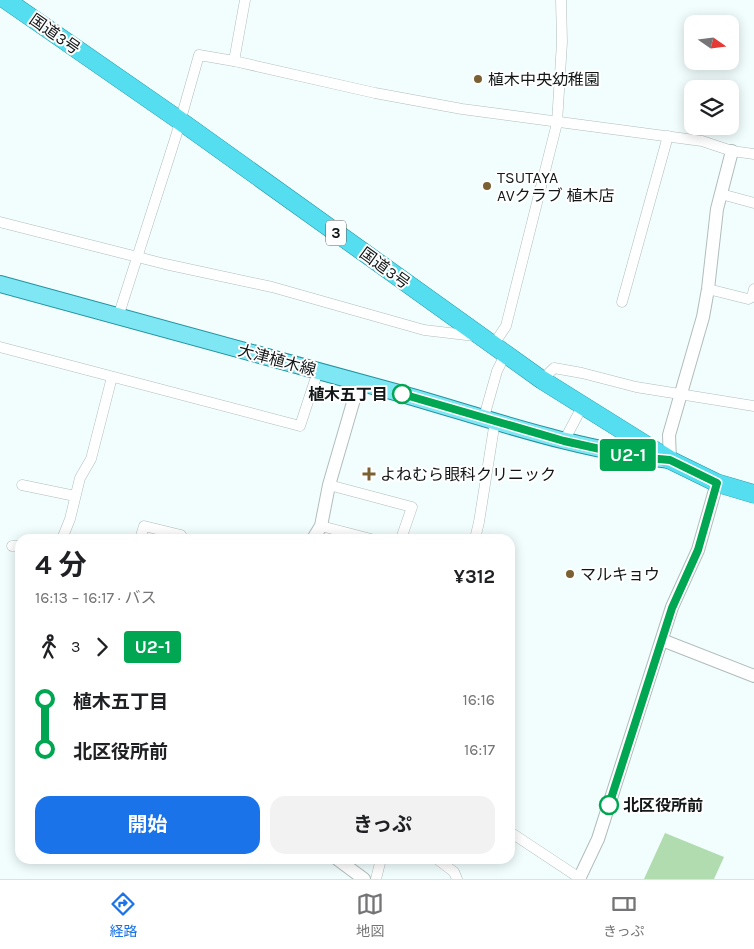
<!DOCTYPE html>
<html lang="ja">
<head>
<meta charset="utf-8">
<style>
  :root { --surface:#fff; --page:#f2f2f2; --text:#202124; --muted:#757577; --line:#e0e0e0; --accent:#1a73e8 }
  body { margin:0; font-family:Karla,"Noto Sans JP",sans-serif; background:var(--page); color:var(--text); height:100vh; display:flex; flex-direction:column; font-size:19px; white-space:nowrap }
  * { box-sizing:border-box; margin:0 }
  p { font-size:16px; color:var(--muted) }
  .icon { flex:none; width:28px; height:28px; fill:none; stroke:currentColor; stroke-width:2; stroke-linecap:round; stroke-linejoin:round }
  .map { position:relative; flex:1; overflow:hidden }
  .details { position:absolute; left:15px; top:534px; width:500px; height:330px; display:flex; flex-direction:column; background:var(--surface); border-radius:15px; box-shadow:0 2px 12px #0003 }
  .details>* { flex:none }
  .badge { padding:0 10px; border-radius:4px; font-size:18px; line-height:32px }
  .needle { width:32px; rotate:104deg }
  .tools { position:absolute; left:684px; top:15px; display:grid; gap:10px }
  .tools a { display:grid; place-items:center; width:55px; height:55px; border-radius:10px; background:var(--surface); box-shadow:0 2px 12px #0003; font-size:25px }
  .map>.badge { position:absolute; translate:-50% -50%; box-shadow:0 0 0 2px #fff }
  .legs { display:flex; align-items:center; gap:8px; height:55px; padding:0 20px; font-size:16px }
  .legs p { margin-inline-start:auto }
  .overview { display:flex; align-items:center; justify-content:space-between; height:85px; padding:0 20px }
  h1 { font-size:28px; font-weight:700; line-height:38px }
  .action { display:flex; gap:10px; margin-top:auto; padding:10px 20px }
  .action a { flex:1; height:58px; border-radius:15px; background:var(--accent); color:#fff; font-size:20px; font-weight:700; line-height:58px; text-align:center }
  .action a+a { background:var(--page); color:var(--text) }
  ul { padding:0 20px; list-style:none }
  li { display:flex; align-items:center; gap:18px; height:50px; font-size:19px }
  li i { display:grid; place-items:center; width:8px; height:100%; margin:0 6px; background:currentColor }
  li i::after { content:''; width:12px; height:12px; margin:-6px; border:4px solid; border-radius:50%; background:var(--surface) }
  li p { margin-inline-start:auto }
  li:first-child i { background:linear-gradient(#0000 50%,currentColor 0) }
  li:last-child i { background:linear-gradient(currentColor 50%,#0000 0) }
  .tab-bar { display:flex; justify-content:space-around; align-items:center; height:70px; border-top:1px solid var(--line); background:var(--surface); font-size:14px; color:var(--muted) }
  .tab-bar a { display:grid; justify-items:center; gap:2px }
  .tab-bar .active { color:var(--accent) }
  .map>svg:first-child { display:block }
</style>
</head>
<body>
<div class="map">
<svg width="754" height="879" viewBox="0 0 754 879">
  <rect width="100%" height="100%" fill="#f1fefd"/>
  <path fill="#b1dcb0" d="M665 833 724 857 714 879H644Z"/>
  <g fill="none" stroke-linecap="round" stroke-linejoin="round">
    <g stroke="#b0bdbb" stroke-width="11">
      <g id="minor">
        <path d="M234 61 245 0"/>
        <path d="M721 194 754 203"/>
        <path d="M0 222 165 264 272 287 424 330 475 336"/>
        <path d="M708 289 748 299 752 297 754 289"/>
        <path d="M622 302 668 136"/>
        <path d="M118 317 176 136 199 55 234 61 375 93 462 109 702 141 732 151 754 154"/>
        <path d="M494 344 506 326 557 123 562 42 561 0"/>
        <path d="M0 347 300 426 318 371"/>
        <path d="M542 380 554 368 582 373 636 387 754 406"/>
        <path d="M484 417 497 371 506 353"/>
        <path d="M564 441 583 405"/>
        <path d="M22 485 75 496"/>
        <path d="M329 485 412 507 401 539"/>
        <path d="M321 526 371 539"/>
        <path d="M62 539 70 519 80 478 91 459 112 377"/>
        <path d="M140 539 144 526 181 535 183 539"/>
        <path d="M475 539 479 522 495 421"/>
        <path d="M12 546H20"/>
        <path d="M510 832 581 879"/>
        <path d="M437 859 454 872 457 879"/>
        <path d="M376 879 381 859"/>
      </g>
    </g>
    <g stroke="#b0bdbb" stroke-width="14">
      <g id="tertiary">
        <path d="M670 460 669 435 703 317 708 289 717 209 732 151"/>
        <path d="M313 539 321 526 329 485 359 382"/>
        <path d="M662 640 754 676"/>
        <path d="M337 859 364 879"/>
        <path d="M579 879 598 839 672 607 698 550 717 483"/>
      </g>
    </g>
    <g stroke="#2293a1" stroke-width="18">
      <path id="primary" d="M0 284C131 321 263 355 395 392 484 417 578 451 670 460"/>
    </g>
    <g stroke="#2293a1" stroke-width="19">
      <path id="trunk" d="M6 0 179 120 542 380 670 460 717 483 754 494"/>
    </g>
    <use href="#minor" stroke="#fff" stroke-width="10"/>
    <use href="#tertiary" stroke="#fff" stroke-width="12"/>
    <use href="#primary" stroke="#7fe6f4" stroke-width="16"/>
    <use href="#trunk" stroke="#54def0" stroke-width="18"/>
  </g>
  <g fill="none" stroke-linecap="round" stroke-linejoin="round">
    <g stroke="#fff" stroke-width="11">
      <path id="line-1" d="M402 394 564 441 636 457 670 460 717 483 698 550 672 608 609 805"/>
    </g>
    <use href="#line-1" stroke="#00a651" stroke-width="8"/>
  </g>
  <g fill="#7a6032" stroke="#fff" stroke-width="2">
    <circle cx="478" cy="79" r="5"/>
    <circle cx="487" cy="186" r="5"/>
    <path d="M366.5 466.5h5v5h5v5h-5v5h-5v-5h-5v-5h5z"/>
    <circle cx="570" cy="574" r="5"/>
  </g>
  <g fill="#fff" stroke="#00a651" stroke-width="2.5">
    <circle cx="402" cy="394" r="9"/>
    <circle cx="609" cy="805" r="9"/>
  </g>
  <g text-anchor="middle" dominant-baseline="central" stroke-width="4" stroke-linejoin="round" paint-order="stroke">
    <rect fill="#fff" stroke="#5a5d5d" stroke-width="1" x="326" y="220.5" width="20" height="25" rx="4"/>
    <g font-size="15" font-weight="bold" fill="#131717">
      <text x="336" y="233">3</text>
    </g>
    <g font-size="16" fill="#131717" stroke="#fff">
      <text transform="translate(55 34) rotate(35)">国道3号</text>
      <text transform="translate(385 268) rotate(36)">国道3号</text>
      <text transform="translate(277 360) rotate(15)">大津植木線</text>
    </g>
    <g font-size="16" fill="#131717" stroke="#fff" text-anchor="start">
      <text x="488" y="79">植木中央幼稚園</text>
      <text x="497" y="177">TSUTAYA<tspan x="497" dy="18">AVクラブ 植木店</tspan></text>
      <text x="380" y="474">よねむら眼科クリニック</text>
      <text x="580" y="574">マルキョウ</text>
    </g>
    <g font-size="16" font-weight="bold" fill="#131717" stroke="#fff" text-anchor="end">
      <text x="388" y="394">植木五丁目</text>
      <text x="623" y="805" text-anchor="start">北区役所前</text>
    </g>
  </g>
</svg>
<div class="tools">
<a><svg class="needle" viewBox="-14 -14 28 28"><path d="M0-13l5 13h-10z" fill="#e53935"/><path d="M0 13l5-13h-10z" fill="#757577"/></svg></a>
<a><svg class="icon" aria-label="layers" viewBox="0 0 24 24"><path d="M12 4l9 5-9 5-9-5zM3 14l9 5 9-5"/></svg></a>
</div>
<b class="badge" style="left:628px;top:455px;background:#00a651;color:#fff">U2-1</b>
<section class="details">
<div class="overview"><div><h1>4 分</h1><p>16:13 – 16:17 · バス</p></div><b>¥312</b></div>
<div class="legs"><svg class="icon" aria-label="walk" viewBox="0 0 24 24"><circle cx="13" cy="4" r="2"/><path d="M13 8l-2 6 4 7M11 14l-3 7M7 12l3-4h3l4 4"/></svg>3<svg class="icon" aria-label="forward" viewBox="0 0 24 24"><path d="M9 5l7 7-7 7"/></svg><b class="badge" style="background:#00a651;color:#fff">U2-1</b></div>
<ul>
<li><i style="color:#00a651"></i><b>植木五丁目</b><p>16:16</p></li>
<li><i style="color:#00a651"></i><b>北区役所前</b><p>16:17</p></li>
</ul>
<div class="action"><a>開始</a><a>きっぷ</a></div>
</section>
</div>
<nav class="tab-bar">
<a class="active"><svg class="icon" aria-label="directions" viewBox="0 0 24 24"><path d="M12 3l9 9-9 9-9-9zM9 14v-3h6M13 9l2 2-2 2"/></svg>経路</a>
<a><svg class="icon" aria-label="map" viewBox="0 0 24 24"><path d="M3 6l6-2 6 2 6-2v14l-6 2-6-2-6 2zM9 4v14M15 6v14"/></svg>地図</a>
<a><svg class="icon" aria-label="tickets" viewBox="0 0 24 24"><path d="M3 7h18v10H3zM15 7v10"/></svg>きっぷ</a>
</nav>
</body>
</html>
